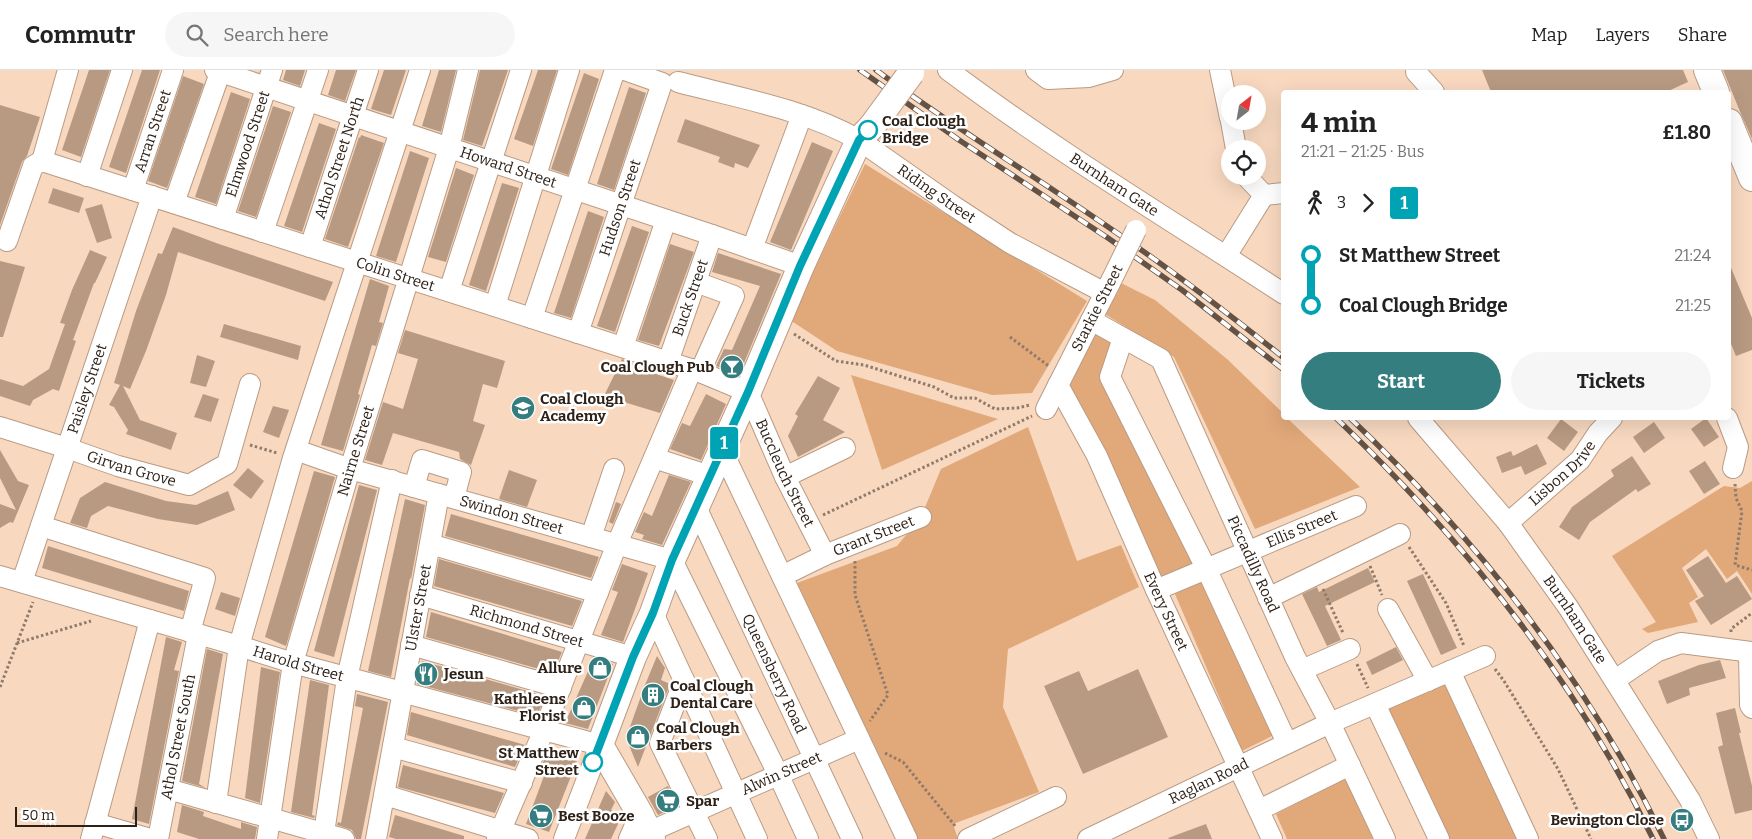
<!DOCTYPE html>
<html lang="en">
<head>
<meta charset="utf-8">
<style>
  :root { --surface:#fff; --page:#f6f6f6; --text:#222; --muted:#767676; --line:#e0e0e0; --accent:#357e7f }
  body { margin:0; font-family:Bitter,serif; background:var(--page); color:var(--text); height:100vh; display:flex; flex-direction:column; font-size:19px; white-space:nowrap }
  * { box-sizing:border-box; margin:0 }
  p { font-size:16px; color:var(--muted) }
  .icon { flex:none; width:28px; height:28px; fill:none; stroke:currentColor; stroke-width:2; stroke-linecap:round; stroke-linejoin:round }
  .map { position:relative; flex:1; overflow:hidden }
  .details { position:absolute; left:1281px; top:20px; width:450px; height:330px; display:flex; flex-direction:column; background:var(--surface); border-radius:5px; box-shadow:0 5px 20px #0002 }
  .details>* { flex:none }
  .badge { padding:0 10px; border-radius:4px; font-size:18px; line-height:32px }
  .needle { width:32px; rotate:31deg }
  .controls { position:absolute; left:1221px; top:15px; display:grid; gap:10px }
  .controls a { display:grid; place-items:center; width:45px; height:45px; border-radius:50%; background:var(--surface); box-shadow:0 5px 20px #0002; font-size:25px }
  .scale { position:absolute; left:15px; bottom:12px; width:122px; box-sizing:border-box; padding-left:5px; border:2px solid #2d2118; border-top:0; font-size:14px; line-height:18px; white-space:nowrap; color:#2d2118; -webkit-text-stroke:4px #fff; paint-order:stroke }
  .map>.badge { position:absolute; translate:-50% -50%; box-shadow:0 0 0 2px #fff }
  .legs { display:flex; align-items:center; gap:8px; height:55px; padding:0 20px; font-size:16px }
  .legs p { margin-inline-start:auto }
  .head { display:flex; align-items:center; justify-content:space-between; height:85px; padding:0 20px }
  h1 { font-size:28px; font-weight:700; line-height:38px }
  .primary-button { display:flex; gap:10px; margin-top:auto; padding:10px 20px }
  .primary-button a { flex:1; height:58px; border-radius:30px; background:var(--accent); color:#fff; font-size:20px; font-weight:700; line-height:58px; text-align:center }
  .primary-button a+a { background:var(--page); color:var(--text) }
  ul { padding:0 20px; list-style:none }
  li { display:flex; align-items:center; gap:18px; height:50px; font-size:19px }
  li i { display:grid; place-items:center; width:8px; height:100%; margin:0 6px; background:currentColor }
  li i::after { content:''; width:12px; height:12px; margin:-6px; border:4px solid; border-radius:50%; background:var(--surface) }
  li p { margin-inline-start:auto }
  li:first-child i { background:linear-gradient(#0000 50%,currentColor 0) }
  li:last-child i { background:linear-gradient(currentColor 50%,#0000 0) }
  header { display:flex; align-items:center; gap:30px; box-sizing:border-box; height:70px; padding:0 25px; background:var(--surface); border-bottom:1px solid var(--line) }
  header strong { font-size:24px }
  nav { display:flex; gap:28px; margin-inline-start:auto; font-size:18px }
  .search { width:350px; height:45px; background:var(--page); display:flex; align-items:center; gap:12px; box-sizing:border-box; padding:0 18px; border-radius:28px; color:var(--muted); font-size:19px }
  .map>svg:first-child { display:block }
</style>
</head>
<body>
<header>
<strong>Commutr</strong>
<div class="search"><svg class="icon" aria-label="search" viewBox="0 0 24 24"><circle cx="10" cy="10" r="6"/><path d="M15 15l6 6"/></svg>Search here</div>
<nav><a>Map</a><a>Layers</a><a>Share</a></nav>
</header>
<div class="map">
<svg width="1752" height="769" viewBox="0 0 1752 769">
  <rect width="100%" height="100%" fill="#f8d8bf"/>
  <g fill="#e1a87a">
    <path d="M865 94 1087 231 1032 323 992 325 837 281 790 250Z"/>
    <path d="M1121 213 1155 230 1227 289 1284 344V348H1287L1360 417 1255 459 1174 287 1105 244 1118 222Z"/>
    <path d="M1092 262 1114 275 1103 311 1194 492 1161 508 1067 314Z"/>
    <path d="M851 305 998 349 882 400Z"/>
    <path d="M1028 357 1077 491 1121 475 1139 517 1008 579 1003 637 1039 722 953 754 958 769H918L797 513 897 476 921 447 941 399Z"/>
    <path d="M1752 411V524L1737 501 1727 509 1706 479 1682 498 1698 527 1689 533 1698 552 1648 563 1642 559 1656 552 1612 486 1724 416 1740 418Z"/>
    <path d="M1202 510 1276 664 1242 681 1175 524Z"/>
    <path d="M1449 605 1525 769H1443L1381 636Z"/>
    <path d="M1345 708 1373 769H1287L1276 744Z"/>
  </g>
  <g fill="#b89a83">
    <path d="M89 0H110L81 87 62 80Z"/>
    <path d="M142 0H160L126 103 109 97Z"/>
    <path d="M286 0H305L300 16 283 10Z"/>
    <path d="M336 0H356L345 31 328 25Z"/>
    <path d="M384 0H406L391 45 371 39Z"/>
    <path d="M439 0H456L441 62 422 56Z"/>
    <path d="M480 0H508L482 76 463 70Z"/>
    <path d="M538 0H557L533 76 514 69Z"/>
    <path d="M1482 0H1683L1688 12 1666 22H1491Z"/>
    <path d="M1723 0H1752V69L1741 44Z"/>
    <path d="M584 3 599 9 568 105 551 99Z"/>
    <path d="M183 6 204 14 167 118 148 111Z"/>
    <path d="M629 17 646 23 614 120 597 114Z"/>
    <path d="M231 22 250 29 216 134 195 127Z"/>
    <path d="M0 35 40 47 27 86 22 92 0 155Z"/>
    <path d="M273 36 291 42 256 147 238 141Z"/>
    <path d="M685 49 760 75 748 98 735 93 734 98 718 92 720 87 677 72Z"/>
    <path d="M319 53 336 59 302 162 284 156Z"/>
    <path d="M361 65 384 73 348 177 325 169 359 67 360 68Z"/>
    <path d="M812 72 833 81 791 180 770 172Z"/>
    <path d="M410 81 429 88 396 192 376 186Z"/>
    <path d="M456 98 474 105 446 192 428 187Z"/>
    <path d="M502 113 519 118 486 221 469 215Z"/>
    <path d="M53 118 84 128 79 143 48 133Z"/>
    <path d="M102 134 112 168 97 173 85 139Z"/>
    <path d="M588 141 604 147 571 248 554 243Z"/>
    <path d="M632 156 649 162 615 262 597 256Z"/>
    <path d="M173 157 219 174 333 212 325 231 178 182 166 225 146 281 130 319 123 316 140 350 177 363 171 380 126 364 128 360 114 337 109 335 120 315 114 313 136 241 158 183 162 184Z"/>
    <path d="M670 174 694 182 659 276 638 270Z"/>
    <path d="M90 180 107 187 95 213H94L73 270 76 271 59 321 53 319 33 330 30 336 0 326V309L23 316 49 299 65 254 60 253 72 220Z"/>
    <path d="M718 183 781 204 739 305 716 296 724 279 732 280 760 216 712 202Z"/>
    <path d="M0 191 25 197 3 267H0Z"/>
    <path d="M1729 193 1752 248V280L1736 286 1729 269Z"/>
    <path d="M370 209 389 216 379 252 383 253 376 276 372 275 358 324 360 325 343 381 321 375Z"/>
    <path d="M224 254 301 276 298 290 220 267Z"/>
    <path d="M405 260 505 291 497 318 483 314 473 351 485 355 471 395 460 389 459 382 393 363 382 395 365 390 383 332 403 339 418 289 398 283Z"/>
    <path d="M197 285 215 291 206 317 190 313Z"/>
    <path d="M622 289 651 299 650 302 674 310 660 343 604 326Z"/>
    <path d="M818 306 840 318 823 350 845 362 798 387 788 366 798 346 795 344Z"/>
    <path d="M203 324 219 329 211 352 194 347Z"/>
    <path d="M706 324 726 334 701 390 670 379 682 353 690 356Z"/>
    <path d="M273 336 289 340 279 368 263 362Z"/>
    <path d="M1706 348 1719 367 1704 377 1691 359Z"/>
    <path d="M1561 349 1578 362 1564 381 1547 368Z"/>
    <path d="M1654 352 1665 368 1644 383 1633 367Z"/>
    <path d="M1537 374 1547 394 1525 405 1521 396 1502 403 1496 387 1511 381 1513 386Z"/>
    <path d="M0 380 18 411 29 415 13 453 10 452 0 458V434L16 440 0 408Z"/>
    <path d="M1632 386 1651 414 1638 422 1636 419 1590 452 1579 470 1559 457 1572 437 1614 406 1611 400Z"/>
    <path d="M1705 391 1720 414 1704 424 1689 401Z"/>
    <path d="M248 398 264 411 251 429 233 415Z"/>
    <path d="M509 400 537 410 527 437 499 429Z"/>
    <path d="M314 401 335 407 286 576 265 567Z"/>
    <path d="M669 405 691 412 662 475 642 469 644 465 635 462 644 442 652 446Z"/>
    <path d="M105 412 166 431 196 435 228 421 235 440 197 455 158 449 108 436 91 446 87 458 70 453 80 428Z"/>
    <path d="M359 415 377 420 334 587 314 581Z"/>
    <path d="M405 429 425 435 411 509 410 508 391 607 368 601Z"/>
    <path d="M616 432 621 434 613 454 609 452Z"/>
    <path d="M451 444 599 487 591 508 445 466Z"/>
    <path d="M48 476 189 521 184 541 42 498Z"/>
    <path d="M1708 486 1726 513 1737 506 1752 529 1711 555 1695 531 1704 526 1686 500Z"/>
    <path d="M439 489 582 531 572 556 434 516Z"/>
    <path d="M622 494 648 503 623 572 601 565 618 522 612 520Z"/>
    <path d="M1368 498 1375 512 1325 536 1341 570 1327 576 1302 524 1317 517 1319 522Z"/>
    <path d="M1423 504 1457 578 1441 585 1407 511Z"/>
    <path d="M221 522 240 528 235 546 215 539Z"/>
    <path d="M431 542 562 582 553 603 426 567Z"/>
    <path d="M166 567 182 572 174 600 179 601 149 754 132 749Z"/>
    <path d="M1396 577 1403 590 1372 605 1366 592Z"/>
    <path d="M207 579 223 584 199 714 206 718 182 711Z"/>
    <path d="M657 586 665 598 661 610 670 614 638 697 626 668 645 615Z"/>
    <path d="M594 588 613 594 588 659 565 653Z"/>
    <path d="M1720 590 1726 608 1689 618 1690 625 1667 634 1658 611 1699 595Z"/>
    <path d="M422 591 545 626 537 646 417 614Z"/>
    <path d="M261 597 280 602 260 733 245 728Z"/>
    <path d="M1138 599 1168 667 1083 704 1044 616 1079 601 1088 621Z"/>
    <path d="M310 610 329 615 312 745 315 746 314 748 291 742Z"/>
    <path d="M357 624 388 632 361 769H356L352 760 337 755 338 752 341 753 363 638 355 636Z"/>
    <path d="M1735 638 1741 663H1739L1752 716V740L1735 744 1718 677 1723 675 1716 643Z"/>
    <path d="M411 642 525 675 515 697 407 665Z"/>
    <path d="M548 681 577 691 549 762 526 754 544 706 538 704Z"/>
    <path d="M403 695 504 723 495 743 398 717Z"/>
    <path d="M668 716 678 736 658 745 648 727Z"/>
    <path d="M606 721 615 732 611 740 619 744 616 751 619 752 611 769H585Z"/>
    <path d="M182 735 204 742 203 746 241 759V752L257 757 255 769H199L177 762Z"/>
    <path d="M395 745 464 766V769H396L389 767Z"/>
    <path d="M1206 754 1212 769H1169L1168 768Z"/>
  </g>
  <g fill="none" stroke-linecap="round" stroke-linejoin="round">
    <g stroke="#b99b84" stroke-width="22">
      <g id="minor">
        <path id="s1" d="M215 0 712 165 801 196"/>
        <path id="s2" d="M948 0C1056 81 1171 150 1284 224"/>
        <path d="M1036 0 1048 9 1089 7 1113 0"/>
        <path d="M1220 0 1230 48"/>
        <path d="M1416 2 1434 22"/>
        <path id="s3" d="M678 12C739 28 804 39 859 70L952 135 1010 173 1105 223"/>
        <path d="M1231 51 1236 79"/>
        <path id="s4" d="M42 91 700 302 748 322 785 407 825 485"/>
        <path d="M42 91 68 0"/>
        <path d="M87 106 122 0"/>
        <path id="s5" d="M133 120 173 0"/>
        <path d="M1264 125 1284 123"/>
        <path d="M174 133 221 0"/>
        <path id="s6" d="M223 149 272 0"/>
        <path d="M263 162 318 0"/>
        <path d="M7 171 33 96 42 91"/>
        <path id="s7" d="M310 177 368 0"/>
        <path d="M752 179 802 45"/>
        <path d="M1226 186 1264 125 1246 106"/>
        <path d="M696 212 734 226 700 302"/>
        <path d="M449 221 521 0"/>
        <path d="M495 236 569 0"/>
        <path d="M532 248 615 0"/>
        <path id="s8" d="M1091 250 1161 289 1295 587 1330 653 1385 769"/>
        <path id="s9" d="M578 263 662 13 625 0"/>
        <path d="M1123 268 1110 307 1206 498 1287 673"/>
        <path d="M623 277 666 150"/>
        <path id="s10" d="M668 292 712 165"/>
        <path id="s11" d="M1058 315 1097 386 1156 520 1272 769"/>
        <path d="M1046 339 1110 213"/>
        <path id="s12" d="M1418 348 1508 453 1568 537 1690 730 1709 769"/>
        <path d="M1727 348 1738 377 1733 398"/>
        <path id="s13" d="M0 357 67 378 118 396 189 415 227 394 250 314"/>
        <path id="s14" d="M296 380 350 399 672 490 778 704 808 769"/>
        <path d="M722 380 907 769"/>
        <path d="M654 388 710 406"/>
        <path d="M785 407 845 378"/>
        <path d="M414 417 422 390 461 402 454 428"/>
        <path id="s15" d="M696 437 852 769"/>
        <path id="s16" d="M1508 453 1580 390 1598 363 1612 348"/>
        <path d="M41 456 205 508 190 562"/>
        <path d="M591 467 614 399"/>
        <path d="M430 474 598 523"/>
        <path id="s17" d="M0 506 239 576 293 593 600 675 564 769"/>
        <path id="s18" d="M782 506 825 485 921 447"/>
        <path id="s19" d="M22 512 152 126"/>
        <path id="s20" d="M1156 520 1356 436"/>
        <path id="s21" d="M420 525 633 587"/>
        <path d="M1268 528 1400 464"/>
        <path d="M1388 539 1428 611"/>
        <path d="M653 543 757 769"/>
        <path d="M411 575 561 618"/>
        <path d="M1749 583 1750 635 1752 638"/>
        <path d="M1302 600 1350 579"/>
        <path d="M1450 601 1528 769"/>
        <path d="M684 610 660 673 707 769"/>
        <path d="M1615 610 1658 581 1681 573 1752 582"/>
        <path d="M1375 634 1439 769"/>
        <path d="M393 677 522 713"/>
        <path d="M168 719 344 769"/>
        <path d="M385 725 528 769"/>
        <path d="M216 733 239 576 293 388 420 0"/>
        <path d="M1259 740 1350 695"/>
        <path d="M95 753 151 769"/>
        <path id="s22" d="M649 762 859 669"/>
        <path d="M324 763 347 608 392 410"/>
        <path d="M91 769 150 550"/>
        <path id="s23" d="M158 769 198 565"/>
        <path id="s24" d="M267 769 293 593 350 399 449 78 468 0"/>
        <path id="s25" d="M376 769 439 424"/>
        <path d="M497 769 544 660 617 474 692 299"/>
        <path d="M629 769 640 744"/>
        <path d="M968 769 1056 727"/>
        <path id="s26" d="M1088 769 1330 653 1485 586"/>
      </g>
    </g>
    <g stroke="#b99b84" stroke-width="28">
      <g id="major">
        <path d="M1707 0 1716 22"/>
        <path d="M1729 52 1752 108"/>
        <path d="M652 769 640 744 600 675 633 587 653 543 672 490 748 322 801 196 859 70 873 55"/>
      </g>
    </g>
    <g stroke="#907a69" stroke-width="3" stroke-dasharray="2.5 2.5" stroke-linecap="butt">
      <path d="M794 264 836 291 864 295 934 317 954 328H975L995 339 1017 338 1030 335"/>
      <path d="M1010 267 1050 297"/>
      <path d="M250 375 277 383"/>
      <path d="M1735 414 1736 428 1742 441 1735 495 1752 500"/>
      <path d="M823 445 1032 346"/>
      <path d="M1409 477 1446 533 1464 576"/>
      <path d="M855 491V525L888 625 870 651"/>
      <path d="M1370 496 1382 525"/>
      <path d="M1323 519 1343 563"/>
      <path d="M1731 562V559L1752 543"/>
      <path d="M17 573 91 551"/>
      <path d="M1357 594 1368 618"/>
      <path d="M1495 599 1504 611 1558 699 1591 769"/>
      <path d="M0 617 33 532"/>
      <path d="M885 683 903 692 956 757"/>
    </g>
    <use href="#minor" stroke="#fff" stroke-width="20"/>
    <use href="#major" stroke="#fff" stroke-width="26"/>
    <g stroke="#645245" stroke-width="5.5">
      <g id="rail">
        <path d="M860 0 959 70 1108 168 1182 220 1284 300"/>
        <path d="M876 0C953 57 1035 106 1114 161 1173 201 1229 244 1284 288"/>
        <path d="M1336 348C1463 469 1576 610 1653 769"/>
        <path d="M1350 348C1477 469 1588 611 1664 769"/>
      </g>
    </g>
    <use href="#rail" stroke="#fff" stroke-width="4" stroke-dasharray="11" stroke-linecap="butt"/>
    <g stroke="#b99b84" stroke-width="22" stroke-linecap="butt">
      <path id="minor-bridge" d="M1110 213 1136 160"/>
    </g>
    <g stroke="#b99b84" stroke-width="28" stroke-linecap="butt">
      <path id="major-bridge" d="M873 55 911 3"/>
    </g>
    <use href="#minor-bridge" stroke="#fff" stroke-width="20"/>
    <use href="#major-bridge" stroke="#fff" stroke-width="26"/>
  </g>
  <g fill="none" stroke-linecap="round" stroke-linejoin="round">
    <g stroke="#fff" stroke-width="11">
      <path id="line-1" d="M593 692 633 587 653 543 672 490 748 322 800 196 859 70 868 60"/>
    </g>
    <use href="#line-1" stroke="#00a3b4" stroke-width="8"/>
  </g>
  <defs>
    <g id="bar-disc" transform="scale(1.25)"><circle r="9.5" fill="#357e7f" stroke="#fff"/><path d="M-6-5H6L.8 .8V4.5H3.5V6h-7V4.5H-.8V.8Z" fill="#fff"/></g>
    <g id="school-disc" transform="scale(1.25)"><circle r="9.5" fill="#357e7f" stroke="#fff"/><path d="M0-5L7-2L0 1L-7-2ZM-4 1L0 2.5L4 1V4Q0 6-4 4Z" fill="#fff"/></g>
    <g id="shop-disc" transform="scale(1.25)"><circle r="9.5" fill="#357e7f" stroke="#fff"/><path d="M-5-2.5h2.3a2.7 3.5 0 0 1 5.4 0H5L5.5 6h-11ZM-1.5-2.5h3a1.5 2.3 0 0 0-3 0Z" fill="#fff"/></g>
    <g id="restaurant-disc" transform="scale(1.25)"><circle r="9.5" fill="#357e7f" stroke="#fff"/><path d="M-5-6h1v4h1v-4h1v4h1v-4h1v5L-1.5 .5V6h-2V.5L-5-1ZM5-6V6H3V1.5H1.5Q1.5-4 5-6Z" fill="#fff"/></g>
    <g id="building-disc" transform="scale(1.25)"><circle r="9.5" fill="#357e7f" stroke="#fff"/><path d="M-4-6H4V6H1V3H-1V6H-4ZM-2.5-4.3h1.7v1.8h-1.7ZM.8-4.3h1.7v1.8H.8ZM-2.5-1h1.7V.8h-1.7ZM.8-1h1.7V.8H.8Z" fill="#fff"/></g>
    <g id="supermarket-disc" transform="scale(1.25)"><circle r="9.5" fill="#357e7f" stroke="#fff"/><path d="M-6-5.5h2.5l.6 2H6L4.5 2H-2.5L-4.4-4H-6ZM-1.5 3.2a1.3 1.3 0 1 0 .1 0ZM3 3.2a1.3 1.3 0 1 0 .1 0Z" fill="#fff"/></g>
    <g id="bus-disc" transform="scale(1.25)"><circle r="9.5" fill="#357e7f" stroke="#fff"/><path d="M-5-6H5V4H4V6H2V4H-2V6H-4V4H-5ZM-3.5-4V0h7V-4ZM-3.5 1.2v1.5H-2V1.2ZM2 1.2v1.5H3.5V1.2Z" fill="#fff"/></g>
  </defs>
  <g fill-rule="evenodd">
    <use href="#bar-disc" x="732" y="297"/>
    <use href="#school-disc" x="523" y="338"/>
    <use href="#shop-disc" x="600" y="598"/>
    <use href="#restaurant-disc" x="426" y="604"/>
    <use href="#building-disc" x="653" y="625"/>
    <use href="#shop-disc" x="584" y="638"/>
    <use href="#shop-disc" x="638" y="667"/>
    <use href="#supermarket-disc" x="668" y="731"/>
    <use href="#supermarket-disc" x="541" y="746"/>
    <use href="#bus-disc" x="1682" y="750"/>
  </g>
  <g fill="#fff" stroke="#00a3b4" stroke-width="2.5">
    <circle cx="868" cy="60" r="9"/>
    <circle cx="593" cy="692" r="9"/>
  </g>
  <g text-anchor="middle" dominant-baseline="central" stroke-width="5" stroke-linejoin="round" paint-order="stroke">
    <g font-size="15" font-weight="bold" fill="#2d2118" stroke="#fff" text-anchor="start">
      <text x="882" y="51">Coal Clough<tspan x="882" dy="17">Bridge</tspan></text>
      <text x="579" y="683" text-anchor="end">St Matthew<tspan x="579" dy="17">Street</tspan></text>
    </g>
    <g font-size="15" fill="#2d2118" stroke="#fff">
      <text stroke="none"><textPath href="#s5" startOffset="62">Arran Street</textPath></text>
      <text stroke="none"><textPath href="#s6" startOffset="79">Elmwood Street</textPath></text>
      <text stroke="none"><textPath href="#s7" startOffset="94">Athol Street North</textPath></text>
      <text stroke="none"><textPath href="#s1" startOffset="309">Howard Street</textPath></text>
      <text stroke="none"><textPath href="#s2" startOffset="202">Burnham Gate</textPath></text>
      <text stroke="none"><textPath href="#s3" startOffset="285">Riding Street</textPath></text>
      <text stroke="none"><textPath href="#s9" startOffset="132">Hudson Street</textPath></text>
      <text stroke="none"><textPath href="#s4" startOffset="371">Colin Street</textPath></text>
      <text stroke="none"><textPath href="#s10" startOffset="68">Buck Street</textPath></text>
      <text transform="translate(1097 238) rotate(-63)">Starkie Street</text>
      <text stroke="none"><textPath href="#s19" startOffset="204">Paisley Street</textPath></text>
      <text stroke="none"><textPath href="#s24" startOffset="399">Nairne Street</textPath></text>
      <text stroke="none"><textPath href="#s13" startOffset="138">Girvan Grove</textPath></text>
      <text stroke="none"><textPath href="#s16" startOffset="74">Lisbon Drive</textPath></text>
      <text stroke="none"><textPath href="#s4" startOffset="832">Buccleuch Street</textPath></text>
      <text stroke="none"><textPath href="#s14" startOffset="225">Swindon Street</textPath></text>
      <text stroke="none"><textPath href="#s20" startOffset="158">Ellis Street</textPath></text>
      <text stroke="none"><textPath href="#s18" startOffset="100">Grant Street</textPath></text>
      <text stroke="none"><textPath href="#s8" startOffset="305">Piccadilly Road</textPath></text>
      <text stroke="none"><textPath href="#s25" startOffset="235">Ulster Street</textPath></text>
      <text stroke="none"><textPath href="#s11" startOffset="251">Every Street</textPath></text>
      <text stroke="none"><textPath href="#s12" startOffset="256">Burnham Gate</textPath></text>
      <text stroke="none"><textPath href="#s21" startOffset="111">Richmond Street</textPath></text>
      <text stroke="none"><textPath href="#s17" startOffset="311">Harold Street</textPath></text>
      <text stroke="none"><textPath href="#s15" startOffset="184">Queensberry Road</textPath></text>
      <text stroke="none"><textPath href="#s23" startOffset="104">Athol Street South</textPath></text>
      <text stroke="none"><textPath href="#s22" startOffset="145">Alwin Street</textPath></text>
      <text stroke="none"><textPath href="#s26" startOffset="134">Raglan Road</textPath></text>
    </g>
    <g font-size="15" font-weight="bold" fill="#2d2118" stroke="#fff" text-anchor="start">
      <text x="714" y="297" text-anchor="end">Coal Clough Pub</text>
      <text x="540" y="329">Coal Clough<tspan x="540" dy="17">Academy</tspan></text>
      <text x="582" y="598" text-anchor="end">Allure</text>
      <text x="444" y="604">Jesun</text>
      <text x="670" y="616">Coal Clough<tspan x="670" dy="17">Dental Care</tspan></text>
      <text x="566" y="629" text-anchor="end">Kathleens<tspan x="566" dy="17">Florist</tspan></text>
      <text x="656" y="658">Coal Clough<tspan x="656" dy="17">Barbers</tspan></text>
      <text x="686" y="731">Spar</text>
      <text x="558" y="746">Best Booze</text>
      <text x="1664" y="750" text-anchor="end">Bevington Close</text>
    </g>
  </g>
</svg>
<div class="controls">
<a><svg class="needle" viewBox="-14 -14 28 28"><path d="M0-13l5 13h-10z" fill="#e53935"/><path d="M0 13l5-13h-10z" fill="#767676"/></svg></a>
<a><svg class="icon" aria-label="locate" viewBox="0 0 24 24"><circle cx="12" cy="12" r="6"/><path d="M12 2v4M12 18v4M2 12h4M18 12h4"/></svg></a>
</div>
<div class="scale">50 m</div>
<b class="badge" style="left:724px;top:373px;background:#00a3b4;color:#fff">1</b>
<section class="details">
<div class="head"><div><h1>4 min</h1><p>21:21 – 21:25 · Bus</p></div><b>£1.80</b></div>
<div class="legs"><svg class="icon" aria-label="walk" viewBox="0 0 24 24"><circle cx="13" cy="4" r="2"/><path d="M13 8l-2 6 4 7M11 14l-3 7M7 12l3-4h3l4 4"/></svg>3<svg class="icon" aria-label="forward" viewBox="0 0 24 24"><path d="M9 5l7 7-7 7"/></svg><b class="badge" style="background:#00a3b4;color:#fff">1</b></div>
<ul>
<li><i style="color:#00a3b4"></i><b>St Matthew Street</b><p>21:24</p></li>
<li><i style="color:#00a3b4"></i><b>Coal Clough Bridge</b><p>21:25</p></li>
</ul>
<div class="primary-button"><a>Start</a><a>Tickets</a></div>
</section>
</div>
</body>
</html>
